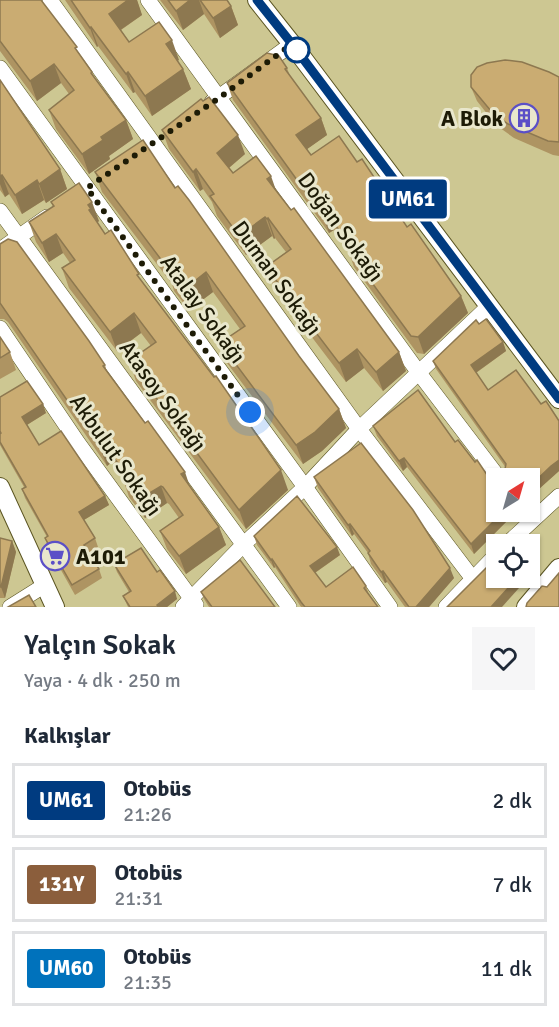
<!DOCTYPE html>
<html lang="tr">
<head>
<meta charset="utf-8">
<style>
  :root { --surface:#fff; --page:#f6f6f7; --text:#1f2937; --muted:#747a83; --line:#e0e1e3 }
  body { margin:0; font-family:Signika,sans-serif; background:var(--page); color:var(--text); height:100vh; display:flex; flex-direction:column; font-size:22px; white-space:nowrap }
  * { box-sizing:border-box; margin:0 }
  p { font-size:20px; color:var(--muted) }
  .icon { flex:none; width:33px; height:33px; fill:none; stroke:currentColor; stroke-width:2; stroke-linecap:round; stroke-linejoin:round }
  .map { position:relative; height:607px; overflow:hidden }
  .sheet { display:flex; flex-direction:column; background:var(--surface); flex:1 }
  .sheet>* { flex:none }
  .badge { padding:0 12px; border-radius:4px; font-size:21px; line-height:39px }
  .needle { width:39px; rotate:37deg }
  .tools { position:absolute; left:486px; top:468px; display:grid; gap:12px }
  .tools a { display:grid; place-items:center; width:54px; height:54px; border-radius:0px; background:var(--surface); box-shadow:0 2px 4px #0004; font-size:30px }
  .you { position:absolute; width:30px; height:30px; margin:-15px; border:4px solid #fff; border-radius:50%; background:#1a73e8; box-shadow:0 0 0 9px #1a73e833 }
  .map>.badge { position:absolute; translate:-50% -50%; box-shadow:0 0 0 3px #fff }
  h2 { padding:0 24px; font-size:22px; line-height:54px }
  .round { display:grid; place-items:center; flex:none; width:63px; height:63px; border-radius:0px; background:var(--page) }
  .overview { display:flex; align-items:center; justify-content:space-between; height:102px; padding:0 24px }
  h1 { font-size:28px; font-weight:600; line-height:45px }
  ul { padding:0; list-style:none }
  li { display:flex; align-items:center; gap:18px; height:75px; margin:0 12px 9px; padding:0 12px; border:3px solid var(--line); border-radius:0px }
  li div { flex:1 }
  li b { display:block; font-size:22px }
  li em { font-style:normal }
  li .badge { min-width:66px; font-weight:700; text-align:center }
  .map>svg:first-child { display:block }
</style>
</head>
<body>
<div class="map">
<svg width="559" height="607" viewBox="0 0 559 607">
  <rect width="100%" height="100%" fill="#cdc792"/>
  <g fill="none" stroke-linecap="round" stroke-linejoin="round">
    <g stroke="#5a5421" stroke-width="16">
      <g id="minor">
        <path d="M50 0 359 429 473 579"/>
        <path d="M148 0 419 373 499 478"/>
        <path d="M0 68 305 487 390 607"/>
        <path d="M212 102 292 44"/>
        <path d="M0 211 289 607"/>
        <path d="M0 250 47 217"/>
        <path d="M0 328 78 443 196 605"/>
        <path d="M507 544 559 496"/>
        <path d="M10 607 45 585"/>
        <path d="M183 607 244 544 305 487 359 429 489 306"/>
        <path d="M446 607 496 555"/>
      </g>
    </g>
    <g stroke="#5a5421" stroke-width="20">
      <g id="tertiary">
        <path d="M257 0 292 44 559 399"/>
        <path d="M0 487 55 607"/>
        <path d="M526 607 559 568"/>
      </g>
    </g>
    <use href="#minor" stroke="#fff" stroke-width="15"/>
    <use href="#tertiary" stroke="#fff" stroke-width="18"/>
  </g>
  <g fill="#ae9462">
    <path d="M0 0 80 55 92 72 94 77 126 120 133 139 109 156 110 159 89 174 56 129 49 110 69 94 61 83 37 101 0 51Z"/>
    <path d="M65 0H137L142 15 121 30 129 42 179 60 177 61 183 69 191 89 152 116 135 92 133 93 98 46 97 47Z"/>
    <path d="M160 0H227L231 6 238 25 220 38 204 14 183 30Z"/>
    <path d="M287 68 290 76 321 118 327 135 307 149 311 155 357 162 461 296 468 313 424 354 417 353 354 267 348 250 334 230 329 233 233 100 227 83Z"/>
    <path d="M559 77V156L553 155 514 138 496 125 477 101 471 87Z"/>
    <path d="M0 80 60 169 67 189 46 203 44 200 22 214 9 194 5 197 0 190Z"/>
    <path d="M162 130 245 154 229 168 233 173 276 190 399 352 406 371 383 391 364 368 346 382 273 286 266 267 286 252 275 238 274 239 272 236 246 255 217 216 212 202 203 189 200 191 169 149Z"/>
    <path d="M95 172 175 188 299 356 339 409 346 428 322 451 303 464 227 363 220 343 240 329 213 292 189 310 174 291 172 284 102 192Z"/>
    <path d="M51 202 99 221 97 223 105 234 143 283 288 490 246 529 136 381 129 361 151 346 141 333 117 351 69 288 62 268 70 263 63 253 49 262 36 242 29 222 53 207Z"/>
    <path d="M0 244 105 365 107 372 219 527 226 545 186 574 167 549 160 531 179 518 169 504 167 503 145 518 129 497 123 479 112 462 107 466 8 322 4 319H0Z"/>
    <path d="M479 324 503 342 506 351 476 373 488 390 541 404 559 421V471L530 497V478H509L506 468 436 369 433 361Z"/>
    <path d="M0 337 10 352 16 370 0 379Z"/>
    <path d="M0 397 46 413 27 425 39 445 105 496 109 505 84 520 95 538 98 547 89 553 99 569 102 578 75 595 48 547 45 538 47 537 25 498 22 489 24 487 0 445Z"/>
    <path d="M373 426 455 442 513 515 474 554 407 467 403 471 377 436Z"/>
    <path d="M314 477 454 578 429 607H405L387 582 385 583 371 564 368 553 354 534 352 536 318 488Z"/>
    <path d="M254 536 340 555 315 573 326 587 366 586 369 595 378 607H301L275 567 274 568 257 545Z"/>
    <path d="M0 538 12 541 16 552 5 598H0Z"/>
    <path d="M114 564 157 572 177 599 167 607H128L123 596 129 592 117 572Z"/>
    <path d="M201 592 275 607H209L204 599Z"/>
  </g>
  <g fill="#8d7850">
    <path d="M128 0H137L142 15 116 33 109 14Z"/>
    <path d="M190 0H199L204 14 183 30 176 11Z"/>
    <path d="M231 6 238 25 220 38 213 18Z"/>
    <path d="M91 27 98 46 97 47 90 28Z"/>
    <path d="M172 40 179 60 173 63 166 44Z"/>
    <path d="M54 64 61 83 37 101 30 81Z"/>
    <path d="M183 69 191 89 152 116 145 96Z"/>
    <path d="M128 72 135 92 133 93 126 74Z"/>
    <path d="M321 118 327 135 303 152 296 135Z"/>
    <path d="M126 120 133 139 109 156 110 159 89 174 82 154 101 137Z"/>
    <path d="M238 135 245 154 224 172 217 153Z"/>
    <path d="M60 169 67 189 46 203 39 184Z"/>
    <path d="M196 169 203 189 200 191 193 172Z"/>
    <path d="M2 175 9 194 5 197 0 184V176Z"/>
    <path d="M271 176 278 196 267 179Z"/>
    <path d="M37 180 44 200 22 214 15 195Z"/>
    <path d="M92 202 99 221 96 223 89 210 88 205Z"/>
    <path d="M327 213 334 230 329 233 323 216Z"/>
    <path d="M265 217 272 236 246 255 239 236Z"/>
    <path d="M268 218 275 238 274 239 267 219Z"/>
    <path d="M56 234 63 253 49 262 42 243Z"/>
    <path d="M206 272 213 292 189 310 182 291Z"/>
    <path d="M461 296 468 313 424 354 418 337Z"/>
    <path d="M134 313 141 333 117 351 110 332Z"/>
    <path d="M503 342 506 351 474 374 471 365Z"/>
    <path d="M357 349 364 368 346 382 339 363Z"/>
    <path d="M399 352 406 371 383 391 376 372Z"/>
    <path d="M43 404 46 413 25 426 22 417Z"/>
    <path d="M339 409 346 428 322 451 303 464 296 445Z"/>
    <path d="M105 445 112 462 107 466 100 448Z"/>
    <path d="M404 458 407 467 403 471 399 461Z"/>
    <path d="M559 460V471L530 497V486L551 466Z"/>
    <path d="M281 470 288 490 246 529 239 510Z"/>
    <path d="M185 472 191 490 181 474Z"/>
    <path d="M161 486 167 503 145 518 138 500Z"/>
    <path d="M105 496 109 505 82 521 79 512Z"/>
    <path d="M503 512H511L513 515 474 554 471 544Z"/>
    <path d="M350 524 354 534 352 536 348 525Z"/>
    <path d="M219 527 226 545 186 574 179 556Z"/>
    <path d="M12 541 16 552 5 598 1 587Z"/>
    <path d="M337 547 340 555 313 574 310 566Z"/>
    <path d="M272 559 275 567 274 568 271 560Z"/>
    <path d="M534 559 537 568 530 576V564Z"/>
    <path d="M450 568 454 578 429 607H416Z"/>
    <path d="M383 571 387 582 385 583 381 572Z"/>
    <path d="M517 578H528L502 607H491Z"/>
    <path d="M175 591 177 599 167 607H158L157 605Z"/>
  </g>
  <g fill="#caac72" stroke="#8d7850" stroke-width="1.5">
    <path d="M0 0H41L77 47 75 48 92 72 91 73 126 120 101 137 103 140 82 154 49 110 74 90 54 64 30 81 0 41Z"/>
    <path d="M71 0H128L109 14 129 42 159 22 172 40 166 44 183 69 145 96 128 72 126 74 91 27 90 28Z"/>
    <path d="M168 0H190L176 11Z"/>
    <path d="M200 0H227L231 6 213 18Z"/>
    <path d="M267 53 279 56 287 68 285 69 321 118 296 135 311 155 339 136 357 162 362 159 407 227 411 224 461 296 418 337 411 336 348 250 351 247 327 213 323 216 227 83Z"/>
    <path d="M505 60 522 62 549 72 559 77V142L548 141 508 124 491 111 471 87V75L477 67 487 63Z"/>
    <path d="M0 80 60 169 39 184 37 180 15 195 2 175 0 176Z"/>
    <path d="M209 97 238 135 217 153 233 173 256 156 271 176 267 179 291 210 294 208 399 352 376 372 357 349 339 363 266 267 291 249 268 218 267 219 265 217 239 236 210 196 214 194 196 169 193 172 162 130 201 99 203 101Z"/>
    <path d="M143 140 175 188 178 186 189 200 299 356 339 409 315 432 296 445 220 343 245 326 206 272 182 291 167 271 169 270 95 172Z"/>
    <path d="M79 183 92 202 88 205 91 209 89 210 105 234 111 230 139 274 137 275 214 377 216 376 281 470 239 510 129 361 156 342 134 313 110 332 62 268 75 260 56 234 42 243 29 222 54 206 51 202Z"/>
    <path d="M8 239 17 242 89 341 105 365 103 366 145 423 148 421 185 472 181 474 219 527 179 556 160 531 183 515 163 487 161 486 138 500 123 479 127 476 105 445 100 448 0 303V244Z"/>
    <path d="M486 319 503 342 471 365 488 390 516 370 541 404 546 401 559 421V460L551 466 530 486V478H514L505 469 506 464 433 361 476 320 479 324Z"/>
    <path d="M0 337 10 352 0 358Z"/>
    <path d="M27 381 43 404 22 417 39 445 61 431 105 496 79 512 95 538 84 545 99 569 72 585 45 538 48 536 22 489 26 487 0 442V434L1 433 0 431V397Z"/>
    <path d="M418 390 455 442 458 440 475 462 477 460 496 488V512H503L471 544 404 458 399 461 373 426Z"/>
    <path d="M361 443 413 510 450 568 416 607H409L383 571 381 572 368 553 370 551 350 524 348 525 314 477Z"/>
    <path d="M297 496 337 547 310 566 326 587 353 567 366 586 364 588 378 607H305L301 602 272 559 271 560 254 536Z"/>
    <path d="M0 538 12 541 1 587H0Z"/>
    <path d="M515 539 520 544H509Z"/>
    <path d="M141 548 157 572 160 570 175 591 157 605 159 607H130L123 596 131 591 114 564Z"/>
    <path d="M530 554 534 559 530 564Z"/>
    <path d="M496 558V578H517L491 607H447Z"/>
    <path d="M240 560 275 607H212L201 592Z"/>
    <path d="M559 573V607H526L527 603 542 586 547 587Z"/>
    <path d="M29 595 36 607H8Z"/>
  </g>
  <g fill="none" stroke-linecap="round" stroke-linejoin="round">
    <g stroke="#fff" stroke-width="14">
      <path id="line" d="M257 0 292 44 559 399"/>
    </g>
    <use href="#line" stroke="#003b80" stroke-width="9"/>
    <path stroke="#1d1b06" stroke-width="6" stroke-dasharray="0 10.8" d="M250 412 87 188 219 98 292 44 297 50"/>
  </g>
  <defs>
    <g id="building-ring" transform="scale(1.5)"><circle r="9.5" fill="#e9e7cc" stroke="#5b4fc7" stroke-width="1.5"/><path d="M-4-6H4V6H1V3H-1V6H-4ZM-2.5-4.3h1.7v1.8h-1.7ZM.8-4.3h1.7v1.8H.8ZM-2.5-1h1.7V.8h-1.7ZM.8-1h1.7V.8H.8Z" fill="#5b4fc7"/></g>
    <g id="supermarket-ring" transform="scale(1.5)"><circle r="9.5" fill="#e9e7cc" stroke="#5b4fc7" stroke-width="1.5"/><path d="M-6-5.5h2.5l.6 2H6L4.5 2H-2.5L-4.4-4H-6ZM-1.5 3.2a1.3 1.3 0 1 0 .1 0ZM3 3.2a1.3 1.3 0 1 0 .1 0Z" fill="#5b4fc7"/></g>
  </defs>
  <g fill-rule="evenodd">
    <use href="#building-ring" x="524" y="118"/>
    <use href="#supermarket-ring" x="55" y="556"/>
  </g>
  <circle fill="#fff" stroke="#003b80" stroke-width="3" cx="297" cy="50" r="12"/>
  <g text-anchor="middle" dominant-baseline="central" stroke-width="6" stroke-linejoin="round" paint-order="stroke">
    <g font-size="22" font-weight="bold" fill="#1d1b06" stroke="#e9e7cc" text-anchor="end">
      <text x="503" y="118">A Blok</text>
      <text x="76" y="556" text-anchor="start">A101</text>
    </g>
    <g font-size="22" fill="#1d1b06" stroke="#e9e7cc">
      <text transform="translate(341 227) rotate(54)">Doğan Sokağı</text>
      <text transform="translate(277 278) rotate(54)">Duman Sokağı</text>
      <text transform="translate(203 309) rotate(54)">Atalay Sokağı</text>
      <text transform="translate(163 396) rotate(54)">Atasoy Sokağı</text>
      <text transform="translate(116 455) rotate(55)">Akbulut Sokağı</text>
    </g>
  </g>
</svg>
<div class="tools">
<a><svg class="needle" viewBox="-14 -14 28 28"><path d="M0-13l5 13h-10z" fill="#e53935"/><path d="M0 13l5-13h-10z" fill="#747a83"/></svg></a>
<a><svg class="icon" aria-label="locate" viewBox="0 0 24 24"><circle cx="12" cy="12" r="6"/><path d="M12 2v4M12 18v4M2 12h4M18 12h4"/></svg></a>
</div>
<div class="you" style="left:250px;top:412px"></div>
<b class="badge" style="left:408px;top:199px;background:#003b80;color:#fff">UM61</b>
</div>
<section class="sheet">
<div class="overview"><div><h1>Yalçın Sokak</h1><p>Yaya · 4 dk · 250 m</p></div><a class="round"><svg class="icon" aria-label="heart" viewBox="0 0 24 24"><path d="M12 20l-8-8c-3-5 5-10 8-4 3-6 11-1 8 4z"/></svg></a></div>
<h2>Kalkışlar</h2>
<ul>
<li><span class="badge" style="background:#003b80;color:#fff">UM61</span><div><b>Otobüs</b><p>21:26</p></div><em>2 dk</em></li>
<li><span class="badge" style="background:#8b5e3c;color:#fff">131Y</span><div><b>Otobüs</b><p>21:31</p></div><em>7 dk</em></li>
<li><span class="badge" style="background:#0072bc;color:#fff">UM60</span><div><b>Otobüs</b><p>21:35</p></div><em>11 dk</em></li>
</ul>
</section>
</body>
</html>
